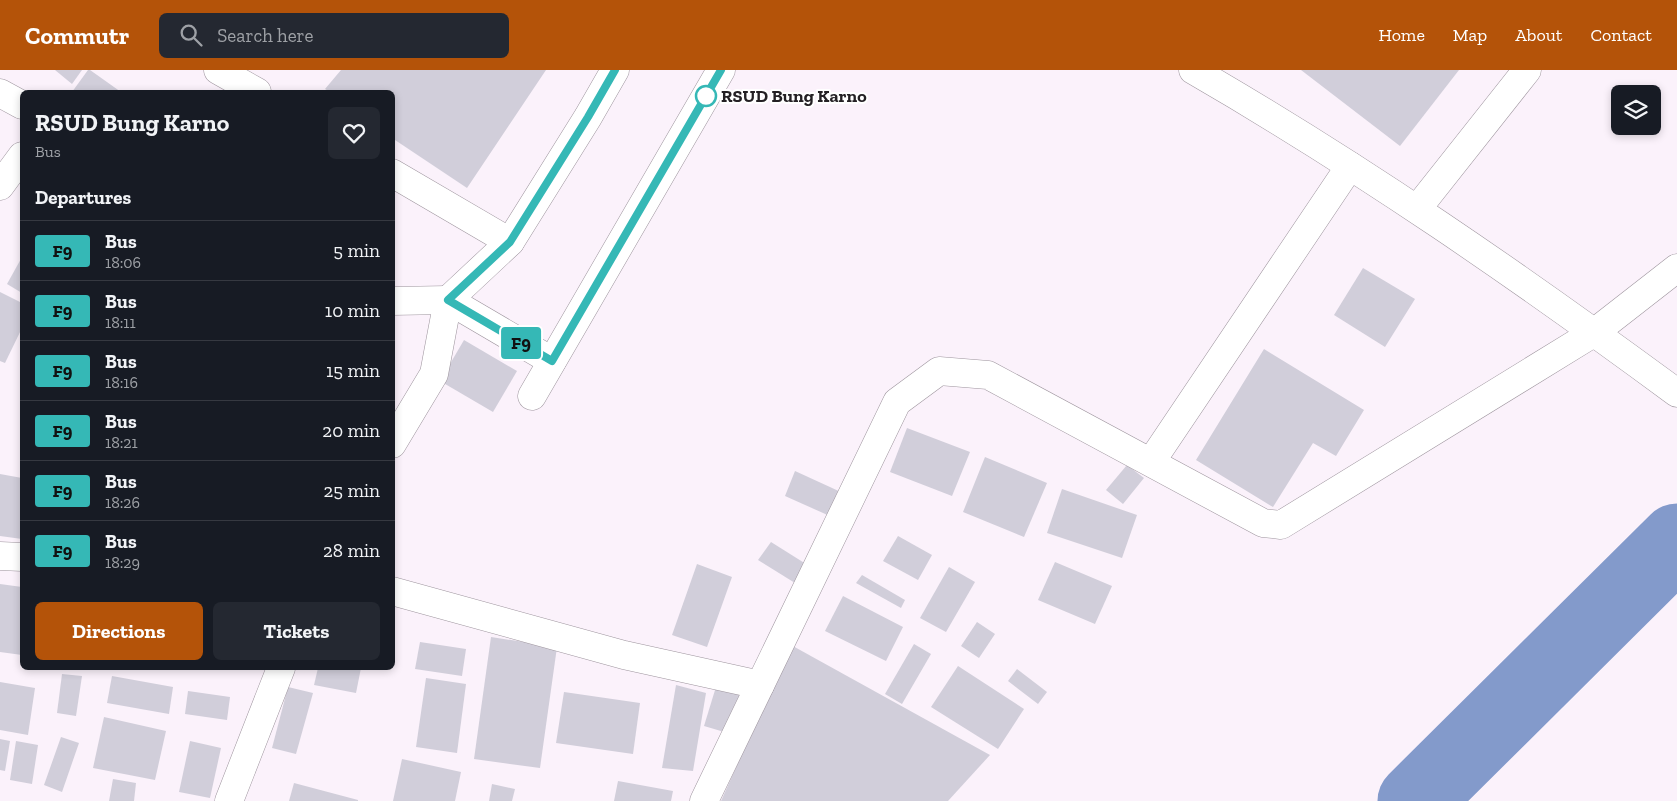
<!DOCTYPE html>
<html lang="en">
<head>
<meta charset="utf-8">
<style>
  :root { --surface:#171b24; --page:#242831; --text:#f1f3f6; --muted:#9ea1a6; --line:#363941; --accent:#b45309 }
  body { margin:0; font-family:"Zilla Slab",serif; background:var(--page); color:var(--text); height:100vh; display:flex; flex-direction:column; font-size:19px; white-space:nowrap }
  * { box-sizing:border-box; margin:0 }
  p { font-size:16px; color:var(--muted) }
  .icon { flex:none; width:28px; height:28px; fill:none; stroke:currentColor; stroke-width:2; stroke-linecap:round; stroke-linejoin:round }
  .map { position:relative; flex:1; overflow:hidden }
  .details { position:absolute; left:20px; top:20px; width:375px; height:580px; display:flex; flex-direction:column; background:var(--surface); border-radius:8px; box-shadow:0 2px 8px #0003 }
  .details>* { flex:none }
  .badge { padding:0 10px; border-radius:4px; font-size:18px; line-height:32px }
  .tools { position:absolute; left:1611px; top:15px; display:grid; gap:10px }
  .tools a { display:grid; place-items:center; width:50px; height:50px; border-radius:8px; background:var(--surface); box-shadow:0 2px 8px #0003; font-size:25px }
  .map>.badge { position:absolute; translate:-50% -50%; box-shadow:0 0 0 2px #fff }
  h2 { padding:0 15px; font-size:19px; line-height:45px }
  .round { display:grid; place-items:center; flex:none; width:52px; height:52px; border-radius:8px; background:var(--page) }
  .head { display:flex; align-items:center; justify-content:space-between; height:85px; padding:0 15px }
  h1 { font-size:24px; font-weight:700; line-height:38px }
  .cta { display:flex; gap:10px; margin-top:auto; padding:10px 15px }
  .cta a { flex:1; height:58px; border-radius:8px; background:var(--accent); color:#fff; font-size:20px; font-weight:700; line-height:58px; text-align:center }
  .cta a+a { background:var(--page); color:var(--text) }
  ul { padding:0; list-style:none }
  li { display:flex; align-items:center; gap:15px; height:60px; padding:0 15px; border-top:1px solid var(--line) }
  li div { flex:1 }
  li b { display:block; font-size:19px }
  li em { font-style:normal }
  li .badge { min-width:55px; font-weight:700; text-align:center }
  header { display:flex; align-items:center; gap:30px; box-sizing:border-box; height:70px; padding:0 25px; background:var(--accent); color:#fff }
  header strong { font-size:24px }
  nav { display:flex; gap:28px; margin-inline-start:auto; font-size:18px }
  .search { width:350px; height:45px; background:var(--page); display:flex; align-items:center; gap:12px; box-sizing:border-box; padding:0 18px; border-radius:8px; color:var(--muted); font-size:19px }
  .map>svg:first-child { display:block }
</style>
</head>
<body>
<header>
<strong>Commutr</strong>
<div class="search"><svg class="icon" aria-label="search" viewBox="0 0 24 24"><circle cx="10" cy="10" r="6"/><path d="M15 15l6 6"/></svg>Search here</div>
<nav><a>Home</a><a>Map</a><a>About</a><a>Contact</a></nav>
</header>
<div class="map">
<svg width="1677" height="731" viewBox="0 0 1677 731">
  <rect width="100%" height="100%" fill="#fbf2fb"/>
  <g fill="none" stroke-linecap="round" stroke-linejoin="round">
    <path stroke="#839acb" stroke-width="75" d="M1415 731 1677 471"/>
  </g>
  <g fill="#d1ceda">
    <path d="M55 0H82L72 14Z"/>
    <path d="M88 0H90L121 22H72Z"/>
    <path d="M341 0H546L467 118 392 68V22H330L325 19Z"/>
    <path d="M1301 0H1459L1400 76Z"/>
    <path d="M22 187V223L7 214Z"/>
    <path d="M1363 198 1415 229 1385 277 1334 245Z"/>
    <path d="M0 222 22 233V258L5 293 0 291Z"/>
    <path d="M464 270 517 301 493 342 440 311Z"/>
    <path d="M1264 279 1364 340 1336 386 1313 373 1273 437 1196 390Z"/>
    <path d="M907 358 970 382 952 426 890 402Z"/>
    <path d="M985 387 1047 413 1024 467 963 442Z"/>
    <path d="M1127 395 1144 408 1123 434 1106 420Z"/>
    <path d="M795 401 843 423 832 447 785 426Z"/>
    <path d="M0 404 22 408V469L0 466Z"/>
    <path d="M1062 419 1137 445 1122 488 1047 463Z"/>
    <path d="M898 466 932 485 918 510 883 491Z"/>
    <path d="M771 472 806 494 795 513 758 490Z"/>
    <path d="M1055 492 1112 516 1095 554 1038 530Z"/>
    <path d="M697 494 732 507 707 577 672 565Z"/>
    <path d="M949 497 975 512 946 562 920 548Z"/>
    <path d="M862 505 905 530 901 538 856 513Z"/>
    <path d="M0 514 22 517V585L0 582Z"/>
    <path d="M843 526 903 557 886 591 825 561Z"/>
    <path d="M977 552 995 564 979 588 961 576Z"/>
    <path d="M491 567 557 577 540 698 474 689Z"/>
    <path d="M420 572 466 579 462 606 415 599Z"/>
    <path d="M914 574 931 584 902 634 885 624Z"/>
    <path d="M791 575 990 685 948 731H721Z"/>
    <path d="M958 596 1024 639 998 679 931 637Z"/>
    <path d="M318 598H361L356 623 314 615Z"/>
    <path d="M1017 599 1047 622 1038 634 1008 611Z"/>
    <path d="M62 604 82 606 76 646 57 643Z"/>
    <path d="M112 606 173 617 169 644 107 633Z"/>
    <path d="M719 607 746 615 731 664 704 656Z"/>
    <path d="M426 608 466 614 457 683 416 677Z"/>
    <path d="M0 612 35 618 28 665 0 660Z"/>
    <path d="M676 615 706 623 693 701 662 698Z"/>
    <path d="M288 617 313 623 296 684 272 678Z"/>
    <path d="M188 621 230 627 227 650 185 644Z"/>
    <path d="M564 622 640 633 633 684 556 673Z"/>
    <path d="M104 647 166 661 155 710 93 698Z"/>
    <path d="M61 667 79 673 62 722 44 715Z"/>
    <path d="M0 669 10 671 5 701 0 700Z"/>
    <path d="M16 671 38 675 32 714 10 710Z"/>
    <path d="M190 671 221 678 210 728 179 722Z"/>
    <path d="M402 689 461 702 455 731H393Z"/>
    <path d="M113 709 136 713 134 731H109Z"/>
    <path d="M618 711 673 721 671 731H614Z"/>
    <path d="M294 713 358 730V731H289Z"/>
    <path d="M492 714 515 719 512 731H489Z"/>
  </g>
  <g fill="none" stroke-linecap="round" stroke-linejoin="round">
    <g stroke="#9e959e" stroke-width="29">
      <g id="minor">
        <path d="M218 0 257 22"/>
        <path d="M1193 0C1361 97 1521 208 1677 323"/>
        <path d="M0 23 22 35"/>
        <path d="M392 103 510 172"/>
        <path d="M0 116 22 86"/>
        <path d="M1417 139 1527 0"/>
        <path d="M392 231 448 230 552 291"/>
        <path d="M532 326 721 0"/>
        <path d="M392 374 434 304 448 230 510 172 588 47 615 0"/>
        <path d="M1151 392 1350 96"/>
        <path d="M0 486 22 487"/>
        <path d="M392 521 624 585 760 615"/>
        <path d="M229 731 281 598"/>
        <path d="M704 731 897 332 939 301 988 305 1263 453 1281 455 1595 262 1677 198"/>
      </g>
    </g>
    <use href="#minor" stroke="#fff" stroke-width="28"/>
  </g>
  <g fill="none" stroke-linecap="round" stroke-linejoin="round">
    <g stroke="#fff" stroke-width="11">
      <path id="line" d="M615 0 588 47 510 172 448 230 552 291 721 0"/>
    </g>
    <use href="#line" stroke="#35b8b6" stroke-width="8"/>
  </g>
  <circle fill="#fff" stroke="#35b8b6" stroke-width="2.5" cx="706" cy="26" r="10"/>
  <g text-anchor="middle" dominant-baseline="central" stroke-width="4" stroke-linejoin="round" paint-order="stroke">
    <g font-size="18" font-weight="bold" fill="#242024" stroke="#fff" text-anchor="start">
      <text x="721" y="26">RSUD Bung Karno</text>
    </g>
  </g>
</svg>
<div class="tools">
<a><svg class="icon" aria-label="layers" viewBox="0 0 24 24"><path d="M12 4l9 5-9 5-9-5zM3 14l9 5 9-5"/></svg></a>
</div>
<b class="badge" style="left:521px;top:273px;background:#35b8b6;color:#111">F9</b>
<section class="details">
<div class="head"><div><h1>RSUD Bung Karno</h1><p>Bus</p></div><a class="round"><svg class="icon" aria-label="heart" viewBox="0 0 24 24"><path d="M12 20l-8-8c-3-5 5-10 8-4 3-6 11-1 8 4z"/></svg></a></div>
<h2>Departures</h2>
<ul>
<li><span class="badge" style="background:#35b8b6;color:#111">F9</span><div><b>Bus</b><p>18:06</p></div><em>5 min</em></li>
<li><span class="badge" style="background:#35b8b6;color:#111">F9</span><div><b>Bus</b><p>18:11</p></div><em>10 min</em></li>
<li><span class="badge" style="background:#35b8b6;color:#111">F9</span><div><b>Bus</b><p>18:16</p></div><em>15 min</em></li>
<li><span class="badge" style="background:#35b8b6;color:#111">F9</span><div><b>Bus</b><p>18:21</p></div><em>20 min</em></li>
<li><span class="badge" style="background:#35b8b6;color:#111">F9</span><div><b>Bus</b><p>18:26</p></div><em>25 min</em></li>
<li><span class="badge" style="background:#35b8b6;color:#111">F9</span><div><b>Bus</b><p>18:29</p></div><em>28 min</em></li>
</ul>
<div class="cta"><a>Directions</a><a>Tickets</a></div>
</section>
</div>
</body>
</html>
